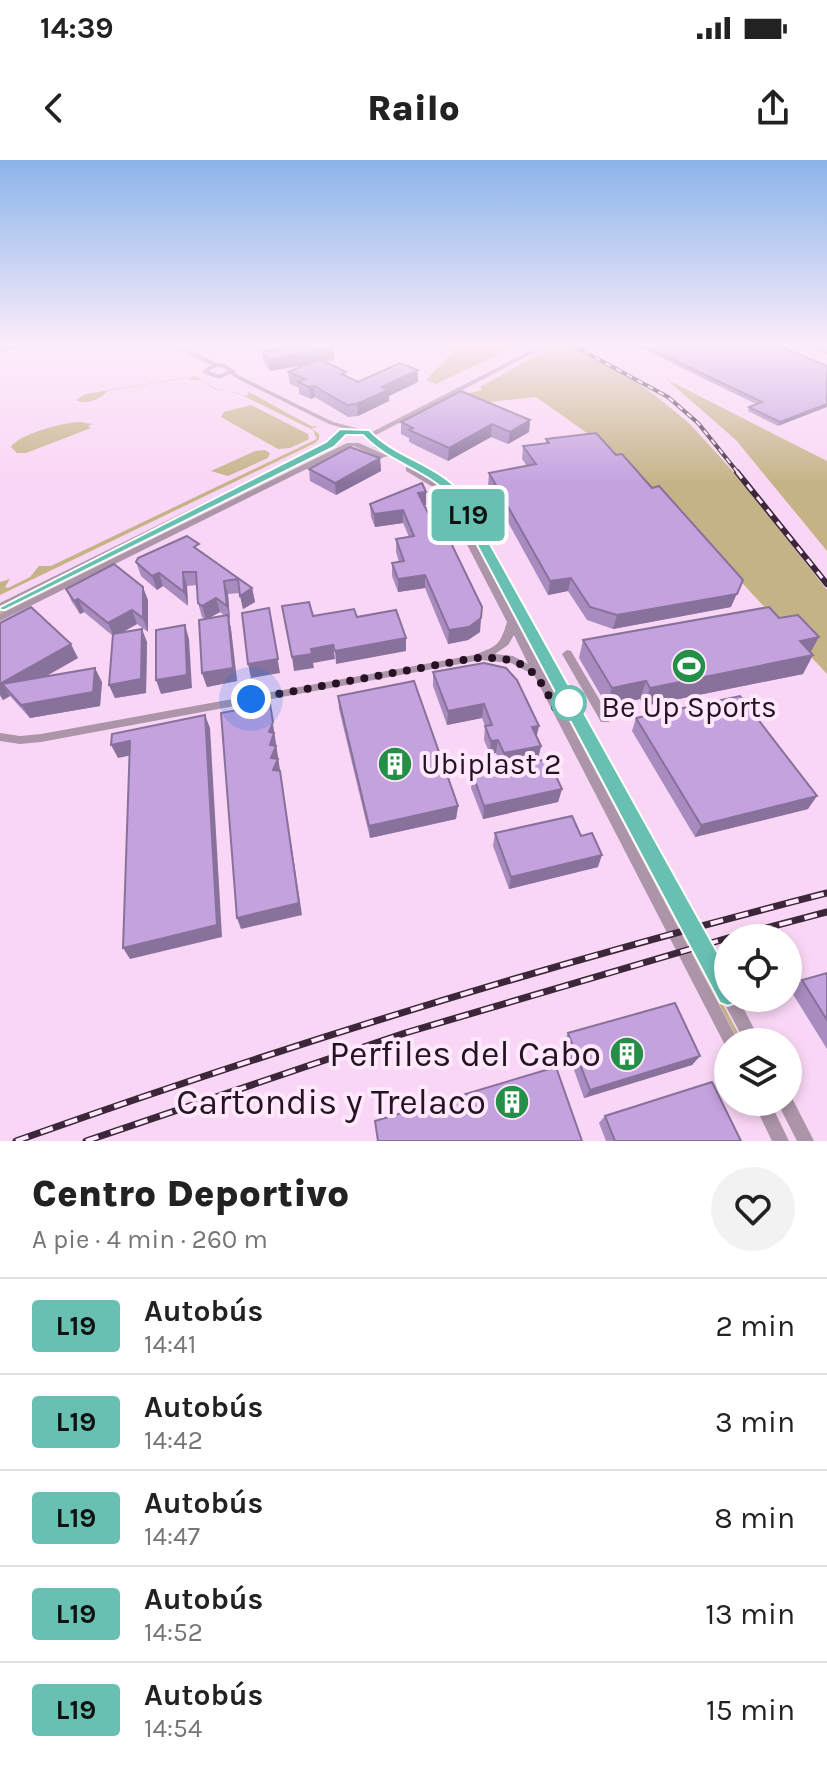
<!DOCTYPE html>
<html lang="es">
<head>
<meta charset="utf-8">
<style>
  :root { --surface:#fff; --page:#f2f2f2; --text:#222; --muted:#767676; --line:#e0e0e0 }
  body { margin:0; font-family:Karla,sans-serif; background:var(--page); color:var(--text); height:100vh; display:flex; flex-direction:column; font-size:30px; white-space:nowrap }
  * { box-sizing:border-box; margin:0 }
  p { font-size:26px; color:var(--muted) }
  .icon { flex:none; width:44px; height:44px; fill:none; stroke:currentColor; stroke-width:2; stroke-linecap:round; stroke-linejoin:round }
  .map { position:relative; height:981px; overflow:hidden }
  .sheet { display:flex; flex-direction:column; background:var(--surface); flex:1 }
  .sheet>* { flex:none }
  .badge { padding:0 16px; border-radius:6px; font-size:28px; line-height:52px }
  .fabs { position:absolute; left:714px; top:764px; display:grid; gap:16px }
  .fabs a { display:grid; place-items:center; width:88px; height:88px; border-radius:50%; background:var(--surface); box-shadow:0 4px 12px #0003; font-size:40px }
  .you { position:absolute; width:40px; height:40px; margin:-20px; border:6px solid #fff; border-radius:50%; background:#1a73e8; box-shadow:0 0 0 12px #1a73e833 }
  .map>.badge { position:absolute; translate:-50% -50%; box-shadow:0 0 0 4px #fff }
  .round { display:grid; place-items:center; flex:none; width:84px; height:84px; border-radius:42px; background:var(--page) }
  .summary { display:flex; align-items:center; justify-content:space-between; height:136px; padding:0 32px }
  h1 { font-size:38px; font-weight:800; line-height:60px }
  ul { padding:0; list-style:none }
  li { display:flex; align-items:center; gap:24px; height:96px; padding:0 32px; border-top:2px solid var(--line) }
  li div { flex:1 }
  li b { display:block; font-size:30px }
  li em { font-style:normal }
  li .badge { min-width:88px; font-weight:700; text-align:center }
  .status { display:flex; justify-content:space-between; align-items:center; height:56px; padding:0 40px; background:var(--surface); direction:ltr }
  .status svg { height:22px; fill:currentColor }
  header { display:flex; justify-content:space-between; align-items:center; height:104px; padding:0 32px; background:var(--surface); font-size:36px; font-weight:800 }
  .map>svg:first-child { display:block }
</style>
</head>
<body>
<div class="status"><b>14:39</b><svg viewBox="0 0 49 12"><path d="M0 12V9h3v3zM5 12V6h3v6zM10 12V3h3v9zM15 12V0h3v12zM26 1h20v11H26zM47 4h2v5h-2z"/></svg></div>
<header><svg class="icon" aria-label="back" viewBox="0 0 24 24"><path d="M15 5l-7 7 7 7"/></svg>Railo<svg class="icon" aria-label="share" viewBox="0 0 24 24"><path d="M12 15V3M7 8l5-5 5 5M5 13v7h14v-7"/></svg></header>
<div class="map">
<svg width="827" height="981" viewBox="0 0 827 981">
  <rect width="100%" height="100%" fill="#f9d6f5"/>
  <g fill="#c4b386">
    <path d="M444 186H515L436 224 426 220 454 191Z"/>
    <path d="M554 186 571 187 635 221 656 236 690 264 739 318 827 430V514L663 338 621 297 536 237 481 243 463 235 482 230 480 227Z"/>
    <path d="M195 216 214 228 247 236 249 232 311 266 319 267 311 268 319 274V279L315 283 0 435V422L10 419 5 427 8 428 30 417 39 406H51L317 279 313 270 238 233 214 229 200 220H189L192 217 107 231C103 238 86 246 76 240L86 234Z"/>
    <path d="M666 219 827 301V391L736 280Z"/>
    <path d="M251 245 308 274 309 279 290 288 278 289 221 257 224 252Z"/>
    <path d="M80 262 92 264 88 266 91 268 26 293H17L11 287C19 274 64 262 80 262Z"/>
    <path d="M265 290 270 293 268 298 228 316 211 311 255 291Z"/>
    <path d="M323 291 326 292 0 454V450Z"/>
    <path d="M381 291C405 297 438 316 453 337L743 882H739L451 337 427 314Z"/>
  </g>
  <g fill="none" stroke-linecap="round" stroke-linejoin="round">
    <g fill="#ac95a9" fill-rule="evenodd">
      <path d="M13 186H30L0 192V188Z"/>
      <path d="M172 186H181L217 203 224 204 234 210 238 215 333 262 368 271 370 273 539 186H547L374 276 381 284 434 310 457 329 728 819V838H738L761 882H745L450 330 428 314 375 288 364 273 353 271 342 275 333 286 0 450V443L327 282 338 273 346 269 329 264 234 217 231 214 219 219 203 213V211L211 205ZM216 207H221L228 211 219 215 209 211Z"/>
      <path d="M810 186H819L827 190V194Z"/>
      <path d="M347 283H359L388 296 381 298 353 286 0 461V454Z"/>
      <path d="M406 307C427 310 442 327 454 343L736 877 739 882H728V889L726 887 534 515 511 503 481 500 41 582 20 584 0 581V573L20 576 41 574 474 495C498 486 500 485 507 462L446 344 433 327 406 311ZM514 475 528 504 513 496 495 494 508 485Z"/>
      <path d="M567 490 571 491 609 556 610 559 609 562H601L562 494Z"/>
      <path d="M788 935 791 936 814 981H797L777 942H788Z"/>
      <path d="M753 942H770L789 981H772Z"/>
    </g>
    <g stroke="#3c273a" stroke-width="4">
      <path id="rail-far2" d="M574 186 668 237 698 263 739 314"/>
    </g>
    <g stroke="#3c273a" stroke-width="6">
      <path id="rail-far1" d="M737 312 827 424"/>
    </g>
    <g stroke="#3c273a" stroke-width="7">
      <g id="rail">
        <path d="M729 778 827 752"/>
        <path d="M16 981C283 886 552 803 827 733"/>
        <path d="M86 981 405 873 728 778"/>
      </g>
    </g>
    <use href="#rail-far2" stroke="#ffe8fc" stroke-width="2" stroke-dasharray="6" stroke-linecap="butt"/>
    <use href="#rail-far1" stroke="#ffe8fc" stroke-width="3" stroke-dasharray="8" stroke-linecap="butt"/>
    <use href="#rail" stroke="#ffe8fc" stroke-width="4" stroke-dasharray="13" stroke-linecap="butt"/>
  </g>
  <g fill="#a88bbf" fill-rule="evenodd">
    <path d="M637 186H779L827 206 778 266 748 251 749 247 756 244Z"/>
    <path d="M333 188 334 200 323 201 346 212V217L358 222H418L389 236V241L358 256 348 257 315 237 311 239 299 234V228L290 224 288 212 307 204 270 211 264 203 262 192Z"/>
    <path d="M530 260 529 272 508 284 491 277 448 301 409 282V278L401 274V262Z"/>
    <path d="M546 279 731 447 613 469 587 460 568 431 548 435 488 326 489 313 527 306 522 299 523 286 546 283Z"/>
    <path d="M380 298 381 311 336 335 310 321 309 309Z"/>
    <path d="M426 332V345H424L480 472 468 480 448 484 425 428 398 432 392 416V403L399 402 396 392V379L409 377 403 363 375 367 371 357 370 344Z"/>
    <path d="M201 392 252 428 255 442 243 449 240 433 228 434 230 460 229 459 231 469 237 521 207 527 202 513 205 459 202 457 198 443 197 425 187 426 188 446 163 426 157 430 141 416 136 402ZM220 452 225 456 208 458Z"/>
    <path d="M66 429 148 440V472L137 464 123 472 147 482 146 533 115 538 109 525 113 476 84 452 80 454 72 442Z"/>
    <path d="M0 463 78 498 44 517 102 522 100 546 30 558 10 536 3 540 0 536Z"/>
    <path d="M583 480 810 492 803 514 644 546 640 539 607 546 579 498Z"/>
    <path d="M433 512 537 578 541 586 538 599 502 607 496 593 490 594 484 580 485 566 482 558 447 565 433 526Z"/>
    <path d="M338 536 458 646 456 659 370 678 339 549Z"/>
    <path d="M636 558 808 649 695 677 632 571Z"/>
    <path d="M473 615 562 629 558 642 483 659 471 628Z"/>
    <path d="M495 673 598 707 509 729 493 686Z"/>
    <path d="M827 813V889L791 831 802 820Z"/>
    <path d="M568 873 700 896 692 905 584 938 564 882Z"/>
    <path d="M605 956 741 981H606L599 963Z"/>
  </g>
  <g fill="#88719b">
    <path d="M333 188 334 200 270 211 268 200Z"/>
    <path d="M418 210V222L389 236V241L358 256 357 244 382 227Z"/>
    <path d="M314 226 315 237 311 239 309 227Z"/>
    <path d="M827 244V247L778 266 780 262Z"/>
    <path d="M530 260 529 272 508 284 510 272Z"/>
    <path d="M492 264 491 277 448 301 449 288Z"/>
    <path d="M380 298 381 311 336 335 335 323Z"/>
    <path d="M426 332V345L418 346V333Z"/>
    <path d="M403 350V363L375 367 374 354Z"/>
    <path d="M183 412 187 426 188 446 184 432Z"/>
    <path d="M159 413 163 426 157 430 152 416Z"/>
    <path d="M425 415V428L398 432V419Z"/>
    <path d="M571 418 568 431 548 435 550 421Z"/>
    <path d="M743 420 731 447 613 469 617 455Z"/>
    <path d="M224 421 228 434 230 460 227 446Z"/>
    <path d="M143 427 148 440V472L143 458Z"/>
    <path d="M252 428 255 442 243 449 240 436Z"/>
    <path d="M216 438 220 452 206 460 202 446Z"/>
    <path d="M78 439 84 452 80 454 74 441Z"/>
    <path d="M482 447 480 472 468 480 448 484 449 470Z"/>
    <path d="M269 448 280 513 251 518 248 504Z"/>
    <path d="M132 450 137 464 114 477 108 463Z"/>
    <path d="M228 455 231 469 237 521 207 527 202 513Z"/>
    <path d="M185 465 189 479 192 528 161 534 156 520Z"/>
    <path d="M142 469 147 482 146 533 115 538 109 525Z"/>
    <path d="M819 477 809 495 800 481Z"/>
    <path d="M406 478V491L336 504 335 491Z"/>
    <path d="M71 484 78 498 13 535 2 524 10 536 3 540 0 534V524Z"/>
    <path d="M333 485 335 499 313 503 314 508 294 511 292 497 311 489Z"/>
    <path d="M813 495 803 514 644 546 650 528Z"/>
    <path d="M95 508 102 522 100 546 30 558 21 545Z"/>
    <path d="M646 521 640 539 607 546 612 528Z"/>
    <path d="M270 544 302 755 241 769 237 758 276 623 271 598 269 572Z"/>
    <path d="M484 544 482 558 447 565 448 551Z"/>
    <path d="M205 555 210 568 222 777 130 799 123 788Z"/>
    <path d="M539 566 536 579 532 567Z"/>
    <path d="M498 580 496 593 490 594 491 581Z"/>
    <path d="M130 581 137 594 118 598 111 585Z"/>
    <path d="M541 586 538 599 502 607 504 593Z"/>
    <path d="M562 629 558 642 483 659 484 646Z"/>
    <path d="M817 636 808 649 695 677 701 665Z"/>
    <path d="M458 646 456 659 370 678 369 666Z"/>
    <path d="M602 695 598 707 509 729 511 717Z"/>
    <path d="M700 896 692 905 584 938 590 930Z"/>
  </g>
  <g fill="#c3a2de" stroke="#88719b" stroke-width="2">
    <path d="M293 186H332L333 188 268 200 262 192Z"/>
    <path d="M645 186H779L827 206V244L780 262 749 247 762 242Z"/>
    <path d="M319 199 346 212 341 214 358 222 400 203 418 210 382 227 388 230 357 244 347 245 314 226 309 227 298 222 305 219 288 212Z"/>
    <path d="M461 231 530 260 510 272 492 264 449 288 409 270 413 268 401 262Z"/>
    <path d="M596 273 616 295 622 294 652 328 659 326 743 420 737 434 617 455 590 447 571 418 550 421 489 313 536 304 523 286 549 283 546 279Z"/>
    <path d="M350 287 380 298 335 323 309 309Z"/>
    <path d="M422 323 426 332 418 333 428 353 436 352 482 447 481 458 469 467 449 470 425 415 398 419 392 403 404 401 396 379 414 376 403 350 374 354 370 344Z"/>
    <path d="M187 376 199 384 194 387 252 428 240 436 238 419 224 421 227 446 216 438 202 446 198 443 196 412H183L184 432 159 413 152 416 136 402 138 398Z"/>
    <path d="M114 404 143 427V458L132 450 108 463 78 439 74 441 66 429Z"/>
    <path d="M309 442 313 456 354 449 357 457 396 450 406 478 335 491 333 485 311 489 312 494 292 497 282 446Z"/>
    <path d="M31 447 71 484 0 524V463Z"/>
    <path d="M769 447 779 458 798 455 819 477 800 481 813 495 650 528 646 521 612 528 583 480Z"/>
    <path d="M269 448 278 499 248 504 242 453Z"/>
    <path d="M228 455 233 508 202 513 199 460Z"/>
    <path d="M185 465 187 515 156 520V470Z"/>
    <path d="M142 469 141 519 109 525 113 474Z"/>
    <path d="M484 503 506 508 517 520 539 566 532 567 541 586 504 593 498 580 491 581 485 566 492 565 484 544 448 551 433 512Z"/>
    <path d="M95 508 93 532 21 545 2 524Z"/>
    <path d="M414 521 458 646 369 666 338 536Z"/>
    <path d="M740 536 817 636 701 665 636 558Z"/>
    <path d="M270 544 273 562 269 572 274 573 270 585 276 586 271 598 278 599 273 610 280 611 299 743 237 758 221 553Z"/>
    <path d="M205 555 217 765 123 788 130 581 111 585 112 574Z"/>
    <path d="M548 599 562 629 484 646 473 615Z"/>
    <path d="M572 656 581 676 592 673 602 695 511 717 495 673Z"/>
    <path d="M827 813V860L802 820Z"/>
    <path d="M675 843 700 896 590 930 568 873Z"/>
    <path d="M556 907 582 981H378L375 961Z"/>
    <path d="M712 922 741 981H615L605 956Z"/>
  </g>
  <linearGradient id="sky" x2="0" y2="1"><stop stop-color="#8bb4ea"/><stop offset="0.57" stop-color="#fcedfa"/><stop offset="1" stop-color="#fcedfa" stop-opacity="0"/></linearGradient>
  <rect width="827" height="324" fill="url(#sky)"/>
  <path fill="#68c0b2" stroke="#fff" stroke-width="2" d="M340 269 369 270C396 298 432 302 461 332L736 826 740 835 736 843 728 846 720 843 451 336C425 309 388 302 363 275H346L334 287 5 450H0V447L326 282Z"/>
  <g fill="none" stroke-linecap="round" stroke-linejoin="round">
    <path stroke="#261224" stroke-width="8" stroke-dasharray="0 14.4" d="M251 539 475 498C528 496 536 510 559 555L569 543"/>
  </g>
  <defs>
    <g id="stadium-disc" transform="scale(1.8)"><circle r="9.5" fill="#248f47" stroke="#ffe8fc"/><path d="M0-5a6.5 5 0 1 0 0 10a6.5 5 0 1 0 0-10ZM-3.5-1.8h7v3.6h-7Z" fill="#fff"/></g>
    <g id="building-disc" transform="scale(1.8)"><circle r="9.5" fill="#248f47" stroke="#ffe8fc"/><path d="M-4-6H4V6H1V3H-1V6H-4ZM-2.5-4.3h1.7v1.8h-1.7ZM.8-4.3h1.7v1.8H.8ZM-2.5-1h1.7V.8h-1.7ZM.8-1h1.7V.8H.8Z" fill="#fff"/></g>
  </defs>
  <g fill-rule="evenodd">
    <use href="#stadium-disc" x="689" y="506"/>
    <use href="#building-disc" x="395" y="604"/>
    <use href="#building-disc" x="627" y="894"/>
    <use href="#building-disc" x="512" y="942"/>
  </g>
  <circle fill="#fff" stroke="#68c0b2" stroke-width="4" cx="569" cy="543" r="16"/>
  <g text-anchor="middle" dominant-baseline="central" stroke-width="8" stroke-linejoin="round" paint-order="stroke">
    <g font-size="30" fill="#261224" stroke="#ffe8fc">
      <text x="689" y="547">Be Up Sports</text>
      <text x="421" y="604" text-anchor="start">Ubiplast 2</text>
    </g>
    <g font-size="36" fill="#261224" stroke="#ffe8fc" text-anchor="end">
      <text x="601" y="894">Perfiles del Cabo</text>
      <text x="486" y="942">Cartondis y Trelaco</text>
    </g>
  </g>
</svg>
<div class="fabs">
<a><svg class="icon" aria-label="locate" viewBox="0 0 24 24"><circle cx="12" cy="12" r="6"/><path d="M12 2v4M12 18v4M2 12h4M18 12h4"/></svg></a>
<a><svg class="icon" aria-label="layers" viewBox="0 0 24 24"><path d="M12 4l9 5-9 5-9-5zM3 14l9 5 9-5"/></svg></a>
</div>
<div class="you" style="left:251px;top:539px"></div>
<b class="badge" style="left:468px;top:355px;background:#68c0b2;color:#111">L19</b>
</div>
<section class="sheet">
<div class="summary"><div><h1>Centro Deportivo</h1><p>A pie · 4 min · 260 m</p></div><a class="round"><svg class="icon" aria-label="heart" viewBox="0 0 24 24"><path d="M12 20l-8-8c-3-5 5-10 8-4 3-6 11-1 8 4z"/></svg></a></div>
<ul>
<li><span class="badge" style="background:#68c0b2;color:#111">L19</span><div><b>Autobús</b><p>14:41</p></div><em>2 min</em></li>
<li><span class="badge" style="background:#68c0b2;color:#111">L19</span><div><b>Autobús</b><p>14:42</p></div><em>3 min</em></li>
<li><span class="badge" style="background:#68c0b2;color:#111">L19</span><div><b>Autobús</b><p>14:47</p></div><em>8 min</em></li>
<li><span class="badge" style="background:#68c0b2;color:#111">L19</span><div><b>Autobús</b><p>14:52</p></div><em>13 min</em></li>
<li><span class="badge" style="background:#68c0b2;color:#111">L19</span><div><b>Autobús</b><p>14:54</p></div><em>15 min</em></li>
</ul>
</section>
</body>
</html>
